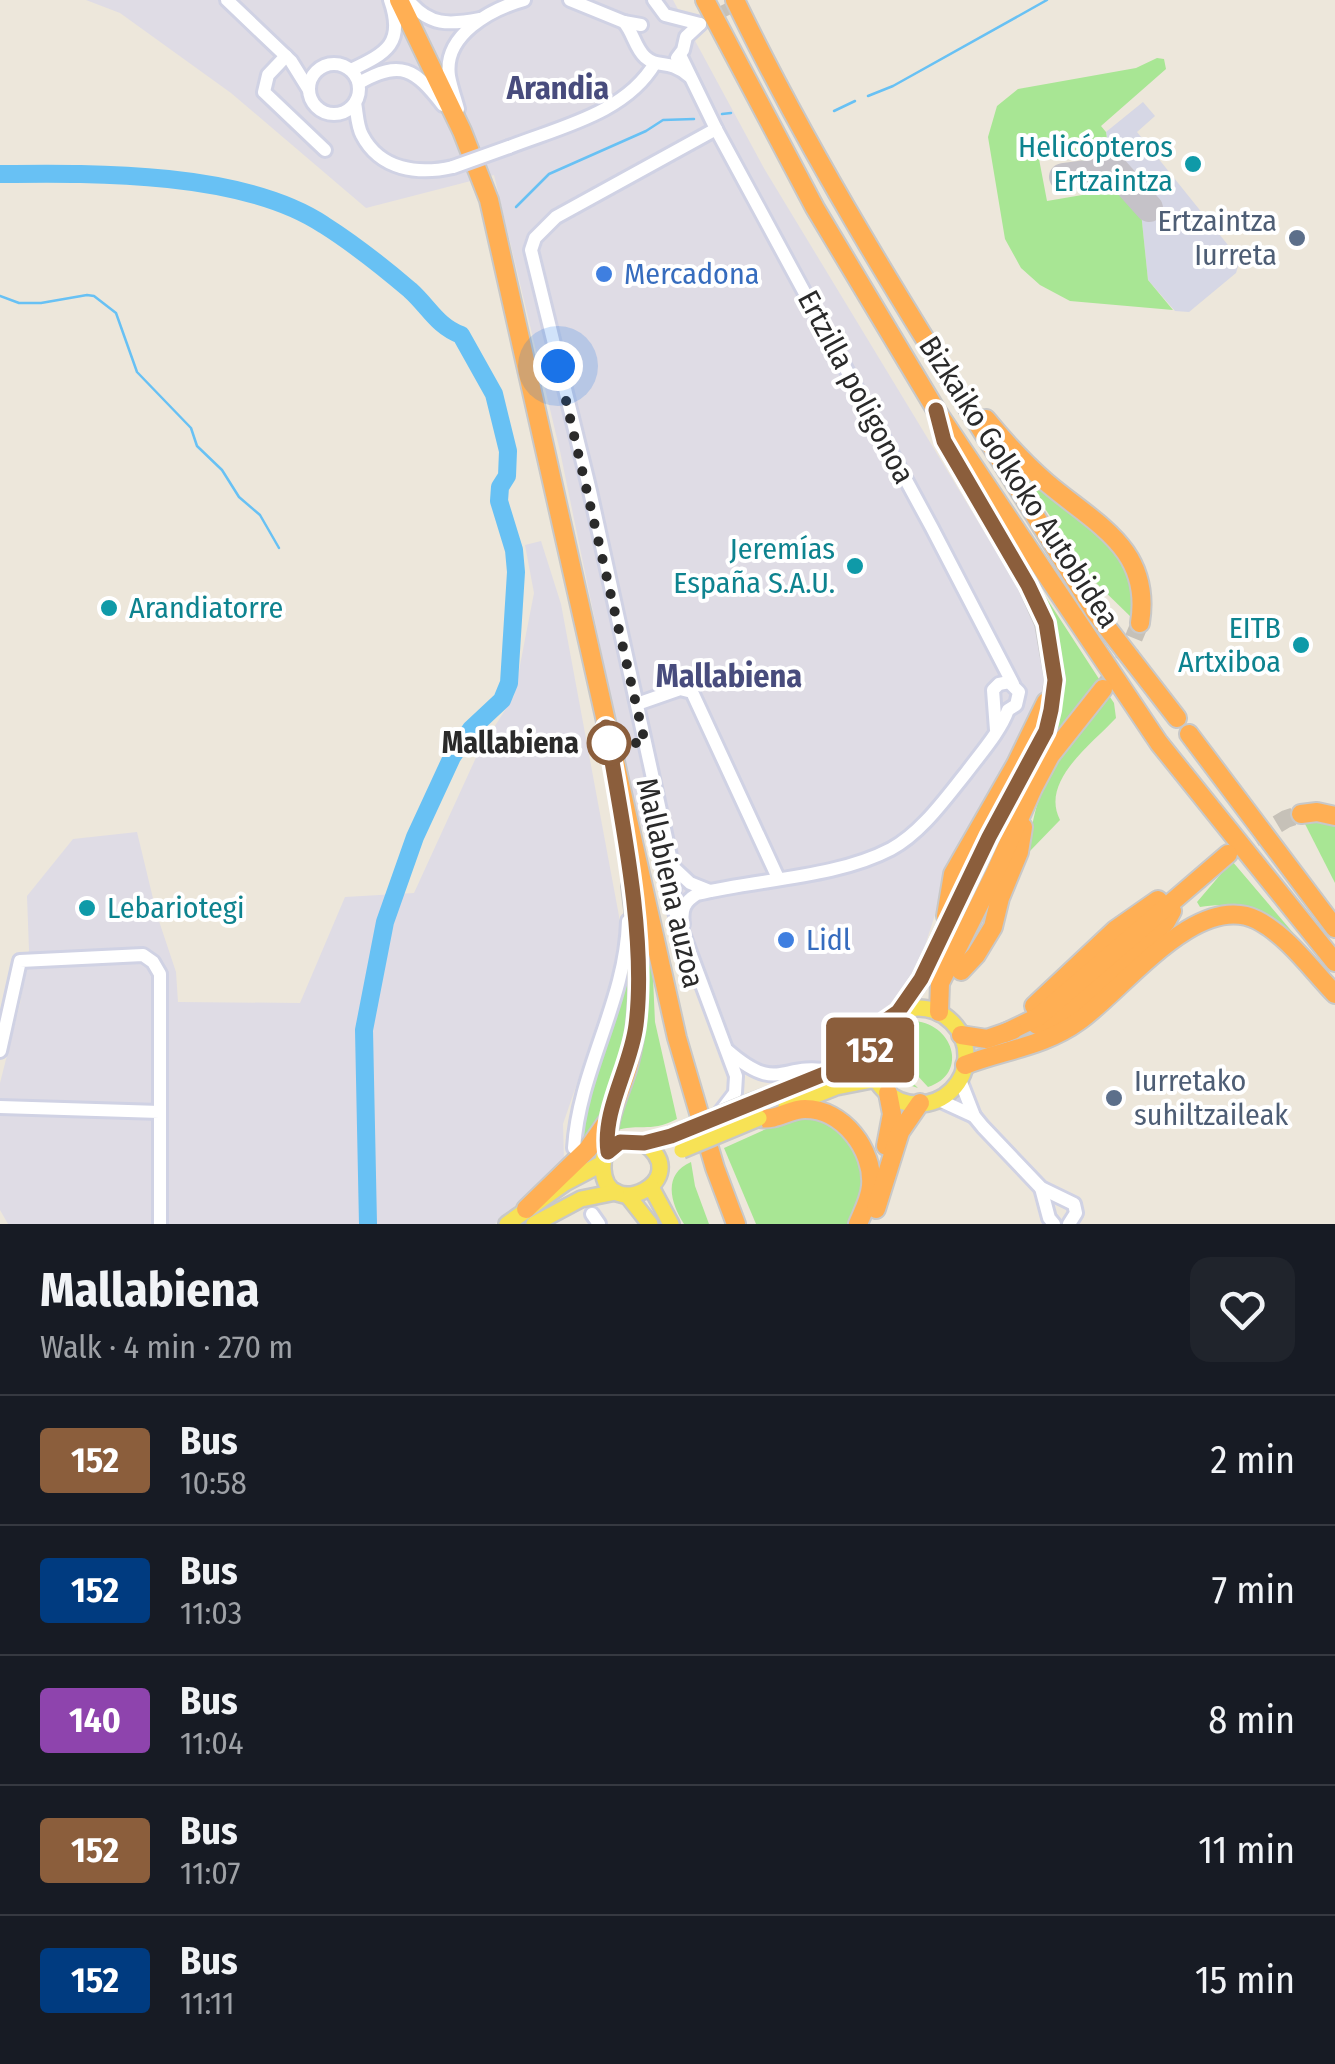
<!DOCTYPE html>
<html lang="en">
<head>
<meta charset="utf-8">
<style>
  :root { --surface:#171b24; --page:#20242c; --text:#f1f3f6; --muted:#9ea1a6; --line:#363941 }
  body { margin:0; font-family:"Fira Sans Condensed",sans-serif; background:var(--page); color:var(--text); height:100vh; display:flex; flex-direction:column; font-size:38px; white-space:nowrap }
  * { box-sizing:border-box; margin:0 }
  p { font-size:32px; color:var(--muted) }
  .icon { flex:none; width:55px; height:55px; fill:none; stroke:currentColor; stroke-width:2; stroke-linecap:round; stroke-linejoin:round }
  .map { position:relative; height:1224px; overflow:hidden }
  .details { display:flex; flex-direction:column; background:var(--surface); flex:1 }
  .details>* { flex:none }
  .badge { padding:0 20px; border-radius:8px; font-size:35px; line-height:65px }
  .you { position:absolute; width:50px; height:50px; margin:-25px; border:8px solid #fff; border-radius:50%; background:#1a73e8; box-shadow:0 0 0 15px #1a73e833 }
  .map>.badge { position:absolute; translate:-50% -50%; box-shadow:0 0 0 5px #fff }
  .round { display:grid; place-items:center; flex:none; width:105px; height:105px; border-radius:20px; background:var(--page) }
  .head { display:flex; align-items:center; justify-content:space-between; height:170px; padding:0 40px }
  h1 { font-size:48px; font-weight:700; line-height:75px }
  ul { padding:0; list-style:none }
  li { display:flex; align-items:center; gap:30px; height:130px; padding:0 40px; border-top:2px solid var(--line) }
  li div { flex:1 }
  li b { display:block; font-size:38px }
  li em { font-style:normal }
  li .badge { min-width:110px; font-weight:700; text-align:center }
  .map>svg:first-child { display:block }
</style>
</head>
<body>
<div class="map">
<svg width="1335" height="1224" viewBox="0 0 1335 1224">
  <rect width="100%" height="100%" fill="#ede7db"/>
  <g fill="#dfdce5">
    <path d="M86 0H673L765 170 1019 589 1041 642 1047 689 949 872 915 976 842 1058 769 1079 738 1065 714 1036 697 996 630 791 560 451 494 175 366 208 231 93 120 13Z"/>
    <path d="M541 541 561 604 619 916V946L610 987 563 1124 564 1160 495 1224H8L0 1210V1083L20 1004 29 950 27 896 73 839 137 832 157 915 176 972 178 1002 300 1003 345 897 414 893 479 751 514 696 534 593 525 545Z"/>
  </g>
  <path fill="#d6d7e5" d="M1143 102 1155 116 1137 132 1240 260 1236 273 1189 312 1175 311 1148 280 1141 212 1091 180 1086 183 1083 164H1091L1109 152 1106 132Z"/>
  <g fill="#a8e694">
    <path d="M1157 58 1164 59 1166 69 1101 126 1106 132 1109 152 1101 163 1083 164 1081 152 1039 159 1047 201 1088 194 1086 183 1113 176 1141 212 1148 280 1173 310 1070 301 1040 285 1021 268 1005 239 988 137 997 106 1018 89 1136 68Z"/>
    <path d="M1010 457 1104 535 1132 573 1134 620 1094 581Z"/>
    <path d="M1034 579 1101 682 1031 779C1071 699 1076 661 1034 579Z"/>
    <path d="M1108 694 1114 703 1116 718C1091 745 1040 781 1060 820L1029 852C1034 779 1065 749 1108 694Z"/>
    <path d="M1316 820 1335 824V883L1304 822Z"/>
    <path d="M1232 861 1335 982C1291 940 1267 896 1200 907L1197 902Z"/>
    <path d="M640 918 653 978 655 1022 677 1119C650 1133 642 1123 617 1130Z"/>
    <path d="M630 957C630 1026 623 1094 579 1149L585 1103 620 1001Z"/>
    <path d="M911 1021C953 1021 970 1074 928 1087L892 1048 886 1058 918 1088 897 1081 884 1061C883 1040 893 1029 911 1021Z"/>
    <path d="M809 1113C870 1142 869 1164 852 1224H756L724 1148 795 1116Z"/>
    <path d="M691 1162 695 1186 709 1224H684C670 1202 663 1174 691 1162Z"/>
  </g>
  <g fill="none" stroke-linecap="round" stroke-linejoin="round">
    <g stroke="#68c1f4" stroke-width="2.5">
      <path d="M868 96 893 86 1047 0"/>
      <path d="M834 111 855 101"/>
      <path d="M722 114 731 113"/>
      <path d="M516 207 549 174 646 131 663 120 694 119"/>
      <path d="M0 296 19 303H41L87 295 94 296 116 313 137 372 191 428 197 446 222 470 239 497 260 515 279 548"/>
    </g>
    <path stroke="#68c1f4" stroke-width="18" d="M0 174C94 173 243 171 324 225 354 244 383 267 410 290 429 307 437 326 461 335L494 394 508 451 507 476 500 487 499 501 514 550 516 572 509 683 502 700 471 729 452 757 415 837 385 922 364 1030 368 1224"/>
    <path stroke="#c5c2c8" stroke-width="28" d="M1063 177 1115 170 1149 208"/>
    <path stroke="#c6c1b8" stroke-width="12" stroke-dasharray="12 6" stroke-linecap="butt" d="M706 20 745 0"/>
    <g stroke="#c6c1b8" stroke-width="18" stroke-dasharray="18 9" stroke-linecap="butt">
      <path d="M1106 684 1125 659 1140 623"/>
      <path d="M1231 852 1286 819 1301 814"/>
    </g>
    <g stroke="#d0d2e4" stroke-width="18">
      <g id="minor">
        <path d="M227 0 291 61 309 90"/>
        <path d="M408 0C429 26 449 25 480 19"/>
        <path d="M570 0 624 22 641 25"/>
        <path d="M654 0 665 15 700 24"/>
        <path d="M624 22C633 32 635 48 645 57 658 69 668 58 689 76"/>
        <path d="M680 55 716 129 932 528 1013 684"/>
        <path d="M286 56 268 75 264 92 325 150"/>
        <path d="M677 58 683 50 686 37 700 24"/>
        <circle cx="334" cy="89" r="25"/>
        <path d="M351 70C387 53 405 43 390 0"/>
        <path d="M359 83C401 59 415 69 443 105"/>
        <path d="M355 103C357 113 357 126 362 135 380 170 418 175 453 167"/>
        <path d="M458 109C455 98 451 87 449 76 443 35 491 9 524 0"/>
        <path d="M716 129 556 217 535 238 531 250 590 491 675 879 672 904 736 1076 735 1093 719 1114"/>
        <path d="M509 147C560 127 626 113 655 63"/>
        <path d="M637 704 680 689 692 692 778 878"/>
        <path d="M673 867 690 883 710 891"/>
        <path d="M683 924C681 909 684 902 697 894 758 879 836 878 891 849 921 833 945 799 966 773 980 754 1000 732 1008 710L1016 705 1019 692 1009 682 999 684 993 690 996 730"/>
        <path d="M0 1051 20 961 143 955 153 962 160 974V1112"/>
        <path d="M728 1051C779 1095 780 1062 829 1071"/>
        <path d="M960 1080 974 1116 983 1127 1041 1188 1074 1204 1076 1213 1069 1224"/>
        <path d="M937 1099 974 1116"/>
        <path d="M0 1107 160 1112V1224"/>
        <path d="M574 1148C579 1069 626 1001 628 921"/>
        <path d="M1041 1188 1049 1218 1054 1224"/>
        <path d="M592 1214 599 1224"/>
      </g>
    </g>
    <g stroke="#c8c8c8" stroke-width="20">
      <g id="major">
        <circle cx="918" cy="1056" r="48"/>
        <path d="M754 1101 854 1063 871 1049"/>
        <path d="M786 1107 836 1087 877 1079"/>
        <path d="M644 1143C696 1180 606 1224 603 1169 601 1136 629 1144 648 1142 656 1141 664 1138 671 1135"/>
        <path d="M651 1187 671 1224"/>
        <path d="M628 1196 650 1224"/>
        <path d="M507 1224 565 1183 603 1163"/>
        <path d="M534 1224 581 1199 616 1192"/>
      </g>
    </g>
    <g stroke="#c8c8c8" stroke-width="22">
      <g id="highway">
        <path d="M399 0 462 131 489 200 677 1038 715 1168 736 1224"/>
        <path d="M705 0 815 208 936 410 1159 743 1335 962"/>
        <path d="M735 0C830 197 952 381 1067 567L1095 612 1177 718"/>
        <path d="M986 419C1004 441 1024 463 1046 482 1095 524 1152 548 1140 623"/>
        <path d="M1189 734 1335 928"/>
        <path d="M1301 814 1317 812 1335 816"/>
        <path d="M946 916 953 874 1016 764 1046 702"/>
        <path d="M961 971 976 955 993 927 1000 898 1019 852 1023 827"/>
        <path d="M1034 1006 1115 930 1158 900"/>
        <path d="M898 1012 921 979 989 837 1046 731 1055 680 1045 623 1028 585 946 444"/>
        <path d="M939 1012 940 983 996 871 1033 788 1050 756 1103 689"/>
        <path d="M1037 1025C1088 1007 1128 958 1166 922L1172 911"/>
        <path d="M1005 1033 1038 1017 1228 854"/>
        <path d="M961 1035 987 1039 1013 1030"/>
        <path d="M965 1065C1004 1050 1045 1046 1079 1021 1123 990 1197 890 1257 920 1288 936 1311 969 1335 994"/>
        <path d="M759 1118C777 1121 789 1109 805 1109 843 1109 874 1150 871 1186 870 1199 863 1212 858 1224"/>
        <path d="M886 1146 892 1114 888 1093"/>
        <path d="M608 1152C604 1120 621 1093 629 1063 643 1007 639 942 631 886"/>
        <path d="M526 1209 588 1149 607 1122"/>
        <path d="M876 1209 900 1132 920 1103"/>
      </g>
    </g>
    <use href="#minor" stroke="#fff" stroke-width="12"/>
    <use href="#major" stroke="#f7e255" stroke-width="15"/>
    <use href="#highway" stroke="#ffaf54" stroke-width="18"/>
    <g stroke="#d0d2e4" stroke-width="18" stroke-linecap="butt">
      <path id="minor-bridge" d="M453 167 509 147"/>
    </g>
    <g stroke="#c8c8c8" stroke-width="20" stroke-linecap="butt">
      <g id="major-bridge">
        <path d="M671 1135 754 1101"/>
        <path d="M682 1150 759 1118"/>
      </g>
    </g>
    <use href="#minor-bridge" stroke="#fff" stroke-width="12"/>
    <use href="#major-bridge" stroke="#f7e255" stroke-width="15"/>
  </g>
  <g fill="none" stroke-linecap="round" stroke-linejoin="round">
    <g stroke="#fff" stroke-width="22">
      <path id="line" d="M606 727C621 816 647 937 636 1025 631 1067 602 1110 608 1152L620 1142 644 1143 671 1136 854 1062 871 1049 876 1034 885 1021 898 1012 921 979 989 837 1046 731 1051 710 1055 680 1046 623 1028 585 944 441 936 410"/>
    </g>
    <use href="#line" stroke="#8b5e3c" stroke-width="15"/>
    <path stroke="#2a2a2a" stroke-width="10" stroke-dasharray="0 18" d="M558 366 645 743H609"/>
  </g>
  <g fill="#0f9aa8" stroke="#fff" stroke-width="4">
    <circle cx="1193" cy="164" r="10"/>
    <circle cx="855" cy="566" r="10"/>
    <circle cx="109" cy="608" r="10"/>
    <circle cx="1301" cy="645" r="10"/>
    <circle cx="87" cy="908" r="10"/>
  </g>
  <g fill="#5c6f8a" stroke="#fff" stroke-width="4">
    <circle cx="1297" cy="238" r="10"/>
    <circle cx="1114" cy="1098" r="10"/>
  </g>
  <g fill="#3f7fe0" stroke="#fff" stroke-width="4">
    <circle cx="604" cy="274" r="10"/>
    <circle cx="786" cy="940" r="10"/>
  </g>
  <circle fill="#fff" stroke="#8b5e3c" stroke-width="5" cx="609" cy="743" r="20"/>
  <g text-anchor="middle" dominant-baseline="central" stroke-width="8" stroke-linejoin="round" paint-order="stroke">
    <g font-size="30" fill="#0d838f" stroke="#fff" text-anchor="end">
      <text x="1173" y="147">Helicópteros<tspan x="1173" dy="34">Ertzaintza</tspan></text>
      <text x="835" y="549">Jeremías<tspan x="835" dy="34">España S.A.U.</tspan></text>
      <text x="129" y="608" text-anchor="start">Arandiatorre</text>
      <text x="1281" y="628">EITB<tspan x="1281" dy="34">Artxiboa</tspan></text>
      <text x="107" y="908" text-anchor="start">Lebariotegi</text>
    </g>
    <g font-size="30" fill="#4e5e75" stroke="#fff" text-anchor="end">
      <text x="1277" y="221">Ertzaintza<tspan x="1277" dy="34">Iurreta</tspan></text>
      <text x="1134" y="1081" text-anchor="start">Iurretako<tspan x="1134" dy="34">suhiltzaileak</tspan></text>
    </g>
    <g font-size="30" fill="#366cbe" stroke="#fff" text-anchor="start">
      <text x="624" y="274">Mercadona</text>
      <text x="806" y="940">Lidl</text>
    </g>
    <g font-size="30" fill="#2a2a2a" stroke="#fff">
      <text transform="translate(856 387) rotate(62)">Ertzilla poligonoa</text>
      <text transform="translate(1019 482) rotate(57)">Bizkaiko Golkoko Autobidea</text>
      <text transform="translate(670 883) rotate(77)">Mallabiena auzoa</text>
    </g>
    <g font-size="30" font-weight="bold" fill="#2a2a2a" stroke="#fff" text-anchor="end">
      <text x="579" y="743">Mallabiena</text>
    </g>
    <g font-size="32" font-weight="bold" fill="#484c7d" stroke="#fff">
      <text x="558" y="88">Arandia</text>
      <text x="729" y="676">Mallabiena</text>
    </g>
  </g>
</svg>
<div class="you" style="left:558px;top:366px"></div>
<b class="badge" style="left:870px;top:1050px;background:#8b5e3c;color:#fff">152</b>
</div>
<section class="details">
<div class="head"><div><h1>Mallabiena</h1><p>Walk · 4 min · 270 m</p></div><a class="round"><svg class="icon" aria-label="heart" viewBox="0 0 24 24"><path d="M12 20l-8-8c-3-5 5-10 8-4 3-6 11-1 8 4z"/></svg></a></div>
<ul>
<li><span class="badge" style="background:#8b5e3c;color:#fff">152</span><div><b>Bus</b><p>10:58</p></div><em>2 min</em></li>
<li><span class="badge" style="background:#003b80;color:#fff">152</span><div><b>Bus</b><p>11:03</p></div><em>7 min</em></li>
<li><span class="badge" style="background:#8e44ad;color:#fff">140</span><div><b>Bus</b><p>11:04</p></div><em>8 min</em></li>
<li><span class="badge" style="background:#8b5e3c;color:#fff">152</span><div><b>Bus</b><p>11:07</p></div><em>11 min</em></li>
<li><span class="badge" style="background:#003b80;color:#fff">152</span><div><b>Bus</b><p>11:11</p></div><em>15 min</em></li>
</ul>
</section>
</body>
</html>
